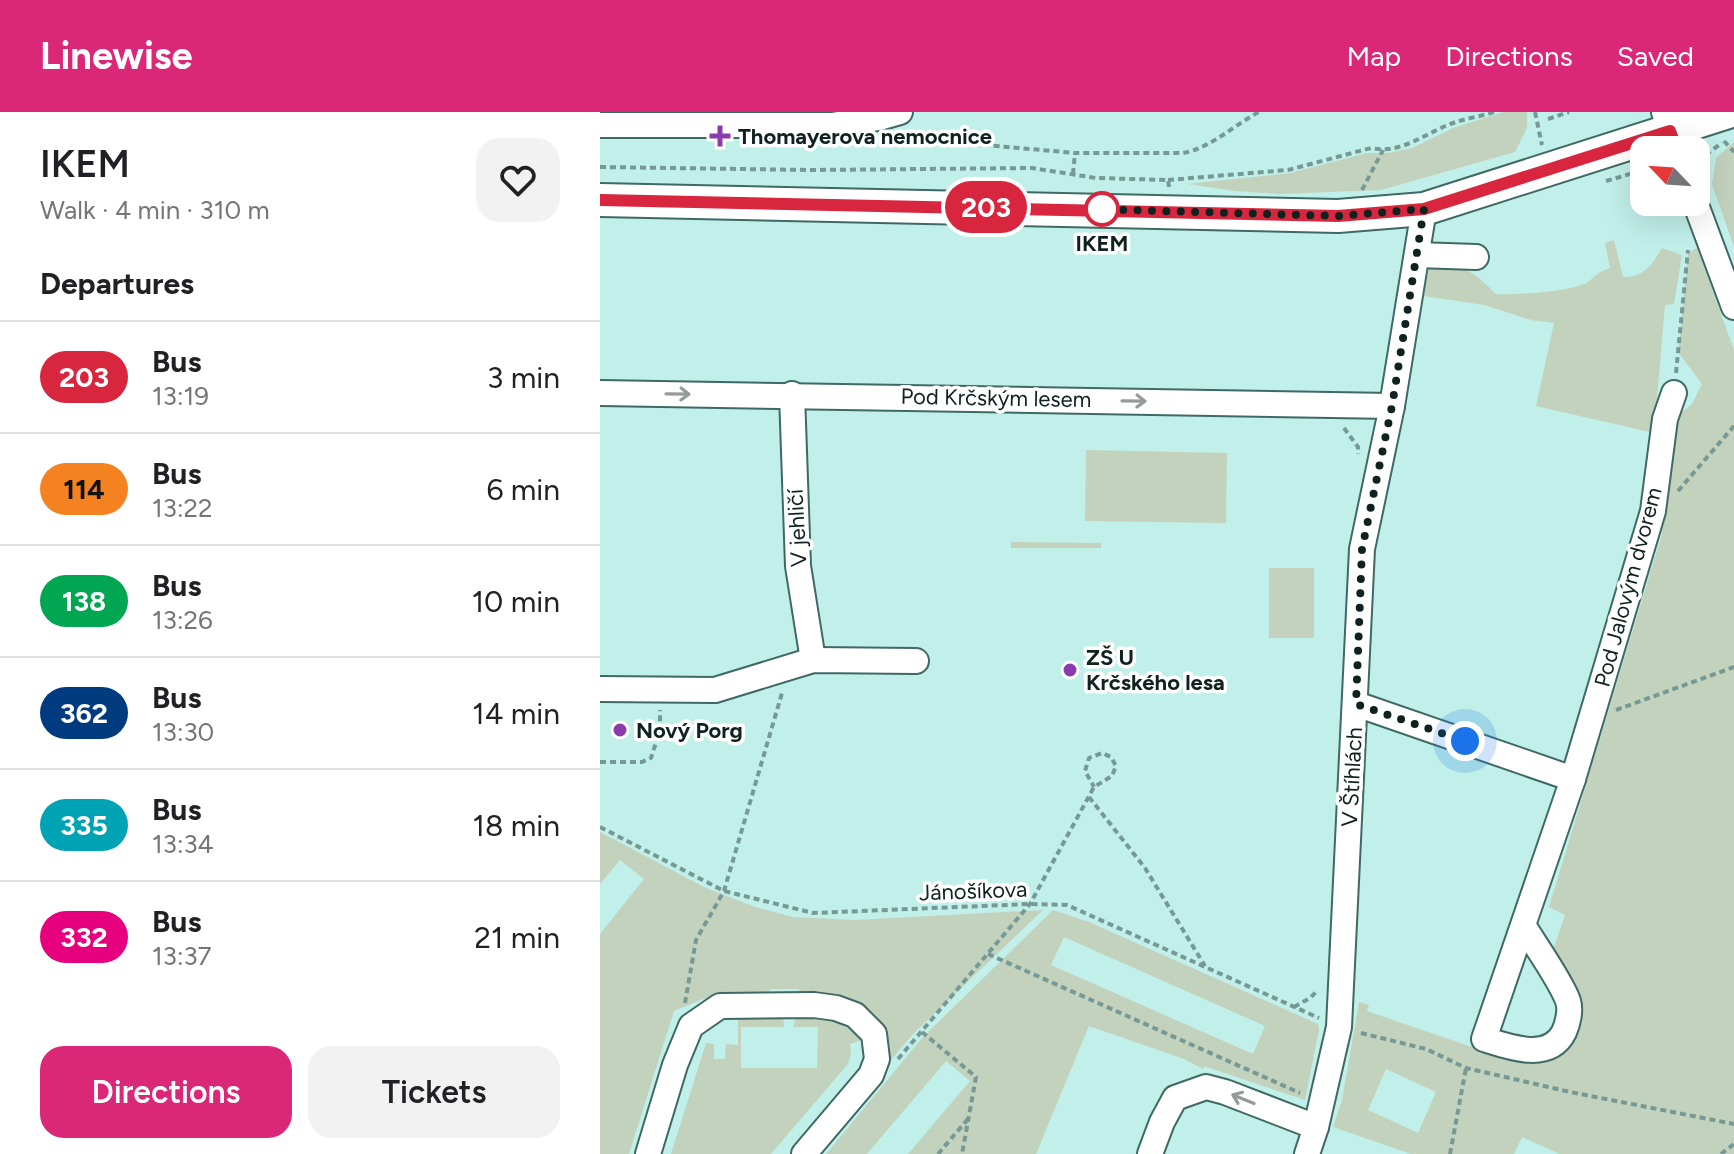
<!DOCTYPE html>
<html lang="en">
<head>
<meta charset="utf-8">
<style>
  :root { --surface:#fff; --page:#f2f2f2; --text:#202124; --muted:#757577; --line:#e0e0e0; --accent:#db2777 }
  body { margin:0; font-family:Figtree,sans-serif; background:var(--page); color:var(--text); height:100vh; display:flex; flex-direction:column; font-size:30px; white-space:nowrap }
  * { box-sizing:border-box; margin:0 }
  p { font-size:26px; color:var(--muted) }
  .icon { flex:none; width:44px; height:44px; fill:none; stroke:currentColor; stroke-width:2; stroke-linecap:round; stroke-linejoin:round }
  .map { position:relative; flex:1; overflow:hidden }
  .panel { display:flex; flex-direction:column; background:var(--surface); width:600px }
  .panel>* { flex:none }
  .badge { padding:0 16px; border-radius:26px; font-size:28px; line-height:52px }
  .needle { width:52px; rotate:295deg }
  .tools { position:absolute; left:1030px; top:24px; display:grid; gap:16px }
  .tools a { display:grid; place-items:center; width:80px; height:80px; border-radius:16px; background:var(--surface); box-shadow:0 8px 32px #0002; font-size:40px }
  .you { position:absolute; width:40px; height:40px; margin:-20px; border:6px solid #fff; border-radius:50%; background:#1a73e8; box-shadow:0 0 0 12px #1a73e833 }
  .map>.badge { position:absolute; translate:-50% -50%; box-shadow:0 0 0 4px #fff }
  h2 { padding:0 40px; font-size:30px; line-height:72px }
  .round { display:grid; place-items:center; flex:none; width:84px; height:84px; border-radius:24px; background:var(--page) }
  .overview { display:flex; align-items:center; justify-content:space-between; height:136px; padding:0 40px }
  h1 { font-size:38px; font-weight:600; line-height:60px }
  .primary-button { display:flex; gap:16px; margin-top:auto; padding:16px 40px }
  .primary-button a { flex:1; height:92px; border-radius:24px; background:var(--accent); color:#fff; font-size:32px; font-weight:600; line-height:92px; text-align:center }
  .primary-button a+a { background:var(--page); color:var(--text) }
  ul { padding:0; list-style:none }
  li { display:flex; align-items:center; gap:24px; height:112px; padding:0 40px; border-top:2px solid var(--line) }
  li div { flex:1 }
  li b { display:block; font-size:30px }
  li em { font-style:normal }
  li .badge { min-width:88px; font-weight:700; text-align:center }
  header { display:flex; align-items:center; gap:48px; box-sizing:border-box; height:112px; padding:0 40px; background:var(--accent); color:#fff }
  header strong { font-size:38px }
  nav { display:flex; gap:44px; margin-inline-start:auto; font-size:28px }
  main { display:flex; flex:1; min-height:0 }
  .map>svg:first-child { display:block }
</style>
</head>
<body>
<header>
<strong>Linewise</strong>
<nav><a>Map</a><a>Directions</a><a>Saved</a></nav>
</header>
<main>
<section class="panel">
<div class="overview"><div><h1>IKEM</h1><p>Walk · 4 min · 310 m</p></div><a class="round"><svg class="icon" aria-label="heart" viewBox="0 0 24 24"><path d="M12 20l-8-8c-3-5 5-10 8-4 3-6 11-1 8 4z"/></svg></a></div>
<h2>Departures</h2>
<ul>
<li><span class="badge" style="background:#d7263d;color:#fff">203</span><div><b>Bus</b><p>13:19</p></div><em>3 min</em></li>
<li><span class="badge" style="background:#f58220;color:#111">114</span><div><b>Bus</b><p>13:22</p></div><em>6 min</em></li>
<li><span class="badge" style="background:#00a651;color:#fff">138</span><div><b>Bus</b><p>13:26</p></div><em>10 min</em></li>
<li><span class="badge" style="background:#003b80;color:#fff">362</span><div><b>Bus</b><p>13:30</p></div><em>14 min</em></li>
<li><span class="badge" style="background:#00a3b4;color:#fff">335</span><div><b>Bus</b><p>13:34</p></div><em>18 min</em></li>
<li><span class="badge" style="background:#e6007e;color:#fff">332</span><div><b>Bus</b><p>13:37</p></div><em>21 min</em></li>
</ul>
<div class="primary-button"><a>Directions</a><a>Tickets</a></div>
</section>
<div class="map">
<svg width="1134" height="1042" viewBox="0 0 1134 1042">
  <rect width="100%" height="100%" fill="#c1efe9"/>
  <g fill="#c3d2bd" fill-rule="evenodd">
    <path d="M904 0H927V16L915 40 781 78 679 82 635 79 588 72 690 61 767 41H788L812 36 853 16Z"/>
    <path d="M1134 30V135L1112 72 1116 46Z"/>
    <path d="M1014 128 1023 165C1044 166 1052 152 1062 136L1082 143 1074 192 1065 193 1054 321 936 294 954 211 931 208 884 193 824 184 830 151C864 153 872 158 896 182 916 183 972 180 988 170 996 164 999 159 1010 156L1005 131Z"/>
    <path d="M1097 136 1134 238V1042H960L922 1025 914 1042H811L733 1015 742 988 759 890 769 893 767 899 869 934H962L951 844 965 803 949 795 1062 422 1053 399 1069 310 1092 292 1102 272 1078 240 1088 141ZM786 957 836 980 818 1021 768 998Z"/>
    <path d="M486 338 627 341 626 411 485 409Z"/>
    <path d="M411 430 501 431V436H411Z"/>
    <rect x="669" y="456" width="45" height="70"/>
    <path d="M0 720 104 775 155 795 193 805 255 808 443 798 313 922 279 962 284 933 201 882 199 877H170L167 883 160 886 103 887 74 899 29 1042H0V822L44 767 20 748 0 772Z"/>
    <path d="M453 798 489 810 718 912 719 918 705 988 604 954 603 957 584 947 489 914 436 1042H308L370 969 346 949 267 1042H226L322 926ZM464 825 665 914 653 942 451 853Z"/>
    <path d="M183 902 184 915H141V956H217L218 915H193L196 903C231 904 241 899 264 927L250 932 251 942 248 952 171 1042H71L106 931 114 932V947H125L126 932 138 933V903Z"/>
  </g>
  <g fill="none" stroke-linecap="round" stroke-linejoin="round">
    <g stroke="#3f6964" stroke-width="28">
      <g id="minor">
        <path d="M1064 0 1077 38"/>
        <path d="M0 13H232L279 6 300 0"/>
        <path d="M1095 90 1134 195"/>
        <path d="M817 143 876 145"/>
        <path d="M0 281 792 294"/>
        <path d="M192 282 198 454 213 548"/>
        <path d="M0 577 115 578 213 548 316 549"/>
        <path d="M756 592 973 667"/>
        <path d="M923 813C935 833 961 869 968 889 971 898 968 911 964 920 949 950 909 935 884 927L973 667 1053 399 1065 307 1074 281"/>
        <path d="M48 1042 75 953 91 914 120 894 214 893 236 896 255 903 274 922 277 947 271 963 204 1042"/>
        <path d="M550 1042 562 1010 575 986 606 975 625 980 716 1015"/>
        <path d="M707 1042 716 1015 739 915 762 437 792 294 824 97"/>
      </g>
    </g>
    <g stroke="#3f6964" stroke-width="36">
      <path id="major" d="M0 88 738 104 824 97 1128 0"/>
    </g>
    <g stroke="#779995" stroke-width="4" stroke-dasharray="6 4" stroke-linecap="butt">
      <path d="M935 0 942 33"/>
      <path d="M948 7 969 0"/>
      <path d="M294 25 475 41H583C611 36 634 13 659 0"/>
      <path d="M1124 29 1134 40"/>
      <path d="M0 55 211 58 432 56 496 66 568 68 569 75"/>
      <path d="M473 62 475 41"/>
      <path d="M568 68 688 58 771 36C803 43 827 19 856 10 868 6 882 4 894 0"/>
      <path d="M1006 69 1044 58"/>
      <path d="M1108 74V41L1122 31"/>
      <path d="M762 78 783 38"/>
      <path d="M1076 261 1088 138"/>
      <path d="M744 316 758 335V342"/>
      <path d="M1078 379 1134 314"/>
      <path d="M1016 598 1134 555"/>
      <path d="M0 650H42L51 646 60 618V598"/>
      <path d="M489 685 545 756 605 854"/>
      <path d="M0 715 124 779 213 801 430 792 467 793 719 906"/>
      <path d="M388 842 700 981"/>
      <path d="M85 891 96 828 124 779 182 581"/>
      <path d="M694 895 710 886 718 878"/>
      <path d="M322 920 376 965 362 1042"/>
      <path d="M761 921 826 937 866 956 970 980 1134 1012"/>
      <path d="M298 947 430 792 494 675 512 664 516 654 511 645 502 641 489 646 485 659 494 675"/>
      <path d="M338 1042 368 1007"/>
      <path d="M850 1042 866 956"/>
      <path d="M1121 1042 1134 1032"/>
    </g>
    <use href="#minor" stroke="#fff" stroke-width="24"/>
    <use href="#major" stroke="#fff" stroke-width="32"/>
  </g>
  <defs><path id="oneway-shaft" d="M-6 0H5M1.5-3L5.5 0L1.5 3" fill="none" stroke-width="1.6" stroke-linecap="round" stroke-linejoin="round" transform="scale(2)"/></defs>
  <g stroke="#939c9b">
    <use href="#oneway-shaft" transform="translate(78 282) rotate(1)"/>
    <use href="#oneway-shaft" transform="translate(534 289) rotate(1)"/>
    <use href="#oneway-shaft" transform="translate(643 987) rotate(-158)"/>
  </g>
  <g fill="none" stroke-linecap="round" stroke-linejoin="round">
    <g stroke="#fff" stroke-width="18">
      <path id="line" d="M0 88 738 104 824 97 1070 19 1077 38"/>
    </g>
    <use href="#line" stroke="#d7263d" stroke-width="12"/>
    <path stroke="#102220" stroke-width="8" stroke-dasharray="0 14.4" d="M502 97H491L738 104 824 97 792 294 762 437 756 592 865 629"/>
  </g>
  <g fill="#8a3cad" stroke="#fff" stroke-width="3">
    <path d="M116 12h8v8h8v8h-8v8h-8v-8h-8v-8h8z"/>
    <circle cx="470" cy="558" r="8"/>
    <circle cx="20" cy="618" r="8"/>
  </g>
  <circle fill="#fff" stroke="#d7263d" stroke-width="4" cx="502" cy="97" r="16"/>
  <g text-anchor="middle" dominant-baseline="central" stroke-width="7" stroke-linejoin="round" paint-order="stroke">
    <g font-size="22" font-weight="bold" fill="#102220" stroke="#fff" text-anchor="start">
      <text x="138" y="24">Thomayerova nemocnice</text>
      <text x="486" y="545">ZŠ U<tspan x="486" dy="25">Krčského lesa</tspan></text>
      <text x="36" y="618">Nový Porg</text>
    </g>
    <g font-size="22" font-weight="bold" fill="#102220" stroke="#fff">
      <text x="502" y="131">IKEM</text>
    </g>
    <g font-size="22" fill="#102220" stroke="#fff">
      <text transform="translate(396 286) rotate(1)">Pod Krčským lesem</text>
      <text transform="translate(197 416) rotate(-93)">V jehličí</text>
      <text transform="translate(1028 475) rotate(-75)">Pod Jalovým dvorem</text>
      <text transform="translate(752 665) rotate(-87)">V Štíhlách</text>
      <text transform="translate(373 779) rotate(-2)">Jánošíkova</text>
    </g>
  </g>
</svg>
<div class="tools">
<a><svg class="needle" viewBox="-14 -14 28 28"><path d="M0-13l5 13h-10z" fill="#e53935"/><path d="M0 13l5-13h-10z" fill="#757577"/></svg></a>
</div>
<div class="you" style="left:865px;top:629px"></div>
<b class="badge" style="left:386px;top:95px;background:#d7263d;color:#fff">203</b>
</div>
</main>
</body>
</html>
